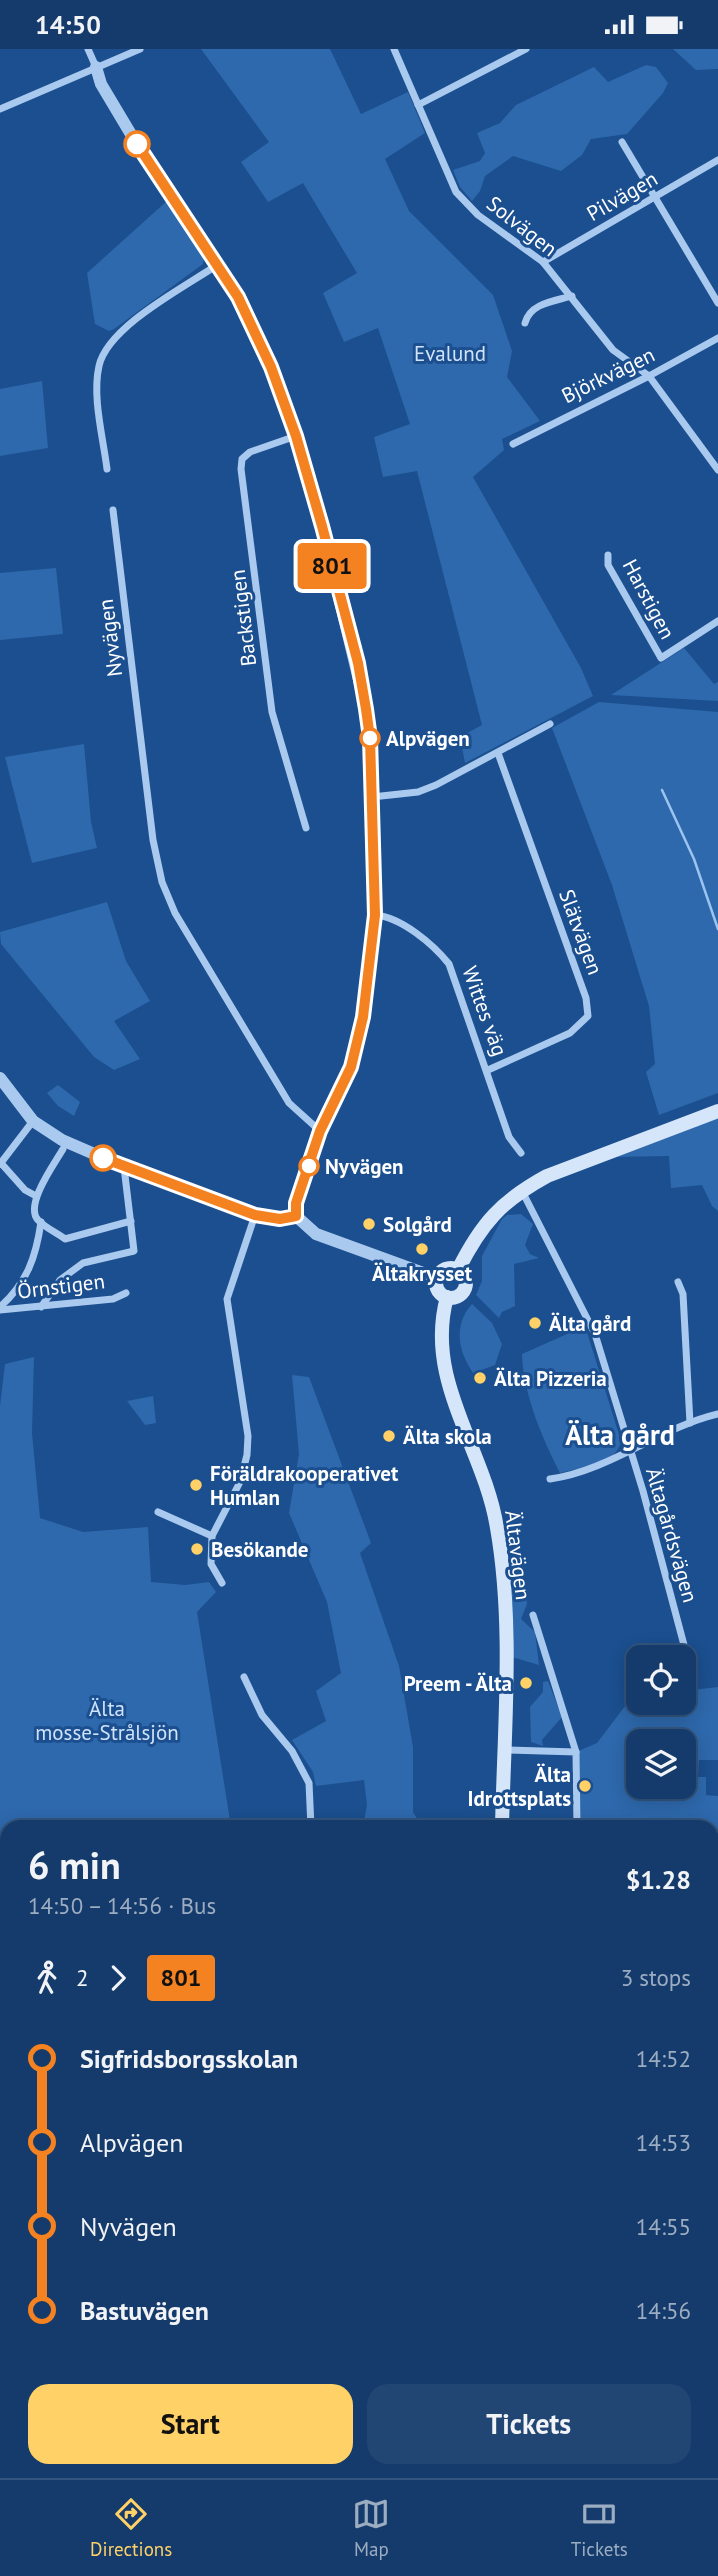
<!DOCTYPE html>
<html lang="en">
<head>
<meta charset="utf-8">
<style>
  :root { --surface:#143b6b; --page:#214673; --text:#f1f3f6; --muted:#9dadc1; --line:#33557e; --accent:#ffd166 }
  body { margin:0; font-family:"PT Sans",sans-serif; background:var(--page); color:var(--text); height:100vh; display:flex; flex-direction:column; font-size:26px; white-space:nowrap }
  * { box-sizing:border-box; margin:0 }
  p { font-size:23px; color:var(--muted) }
  .icon { flex:none; width:38px; height:38px; fill:none; stroke:currentColor; stroke-width:2; stroke-linecap:round; stroke-linejoin:round }
  .map { position:relative; flex:1; overflow:hidden }
  .details { position:absolute; left:0px; top:1771px; width:719px; height:658px; display:flex; flex-direction:column; background:var(--surface); border-radius:21px 21px 0 0; box-shadow:0 4px 18px #0003,0 0 0 2px var(--line) }
  .details>* { flex:none }
  .badge { padding:0 14px; border-radius:5px; font-size:24px; line-height:46px }
  .fabs { position:absolute; left:626px; top:1596px; display:grid; gap:14px }
  .fabs a { display:grid; place-items:center; width:70px; height:70px; border-radius:14px; background:var(--surface); box-shadow:0 4px 18px #0003,0 0 0 2px var(--line); font-size:35px }
  .map>.badge { position:absolute; translate:-50% -50%; box-shadow:0 0 0 4px #fff }
  .legs { display:flex; align-items:center; gap:10px; height:77px; padding:0 28px; font-size:23px }
  .legs p { margin-inline-start:auto }
  .head { display:flex; align-items:center; justify-content:space-between; height:119px; padding:0 28px }
  h1 { font-size:38px; font-weight:800; line-height:52px }
  .primary-button { display:flex; gap:14px; margin-top:auto; padding:14px 28px }
  .primary-button a { flex:1; height:80px; border-radius:21px; background:var(--accent); color:#111; font-size:28px; font-weight:800; line-height:80px; text-align:center }
  .primary-button a+a { background:var(--page); color:var(--text) }
  ul { padding:0 28px; list-style:none }
  li { display:flex; align-items:center; gap:24px; height:84px; font-size:26px }
  li i { display:grid; place-items:center; width:10px; height:100%; margin:0 9px; background:currentColor }
  li i::after { content:''; width:18px; height:18px; margin:-9px; border:5px solid; border-radius:50%; background:var(--surface) }
  li p { margin-inline-start:auto }
  li:first-child i { background:linear-gradient(#0000 50%,currentColor 0) }
  li:last-child i { background:linear-gradient(currentColor 50%,#0000 0) }
  .status { display:flex; justify-content:space-between; align-items:center; height:49px; padding:0 35px; background:var(--surface); direction:ltr }
  .status svg { height:19px; fill:currentColor }
  .tabs { display:flex; justify-content:space-around; align-items:center; height:98px; border-top:2px solid var(--line); background:var(--surface); font-size:19px; color:var(--muted) }
  .tabs a { display:grid; justify-items:center; gap:4px }
  .tabs .selected { color:var(--accent) }
  .map>svg:first-child { display:block }
</style>
</head>
<body>
<div class="status"><b>14:50</b><svg viewBox="0 0 49 12"><path d="M0 12V9h3v3zM5 12V6h3v6zM10 12V3h3v9zM15 12V0h3v12zM26 1h20v11H26zM47 4h2v5h-2z"/></svg></div>
<div class="map">
<svg width="718" height="2429" viewBox="0 0 718 2429">
  <rect width="100%" height="100%" fill="#1b4f8f"/>
  <g fill="#2e69ad" fill-rule="evenodd">
    <path d="M201 0H330L361 65 408 43 425 84 385 110 409 162 493 246 512 302 507 328 540 372 502 390 504 401 473 428 581 619 593 647 465 714 460 688 482 676 417 422 383 428 374 388 410 375 378 279 344 293 323 244 357 224 303 134 268 153 241 113 269 93Z"/>
    <path d="M673 0H718V20L696 21Z"/>
    <path d="M646 16 656 18 668 34 663 44 627 85 591 90 582 106 561 122 513 107 485 127 480 142 472 152 460 138 453 121 480 112 485 104 477 84 500 74 516 56 594 18 608 33Z"/>
    <path d="M168 151 204 208 203 215 114 280 109 282 95 275 87 224Z"/>
    <path d="M42 332 48 399 0 407V340Z"/>
    <path d="M56 519 63 585 0 591V524Z"/>
    <path d="M684 599 714 635 718 633V652L611 646Z"/>
    <path d="M599 653 718 663V1044L659 1066 646 1023 655 1015 649 957 612 836 552 679Z"/>
    <path d="M84 695 91 773 97 799 32 814 5 708Z"/>
    <path d="M107 853 126 912 150 952 114 972 140 1010 114 1021 94 1008 1 895 0 883Z"/>
    <path d="M58 1036 80 1053 74 1067 58 1057 47 1044Z"/>
    <path d="M718 1067V1162L712 1157 702 1136 671 1139 669 1107 613 1108Z"/>
    <path d="M521 1165 533 1175 525 1196 530 1205 539 1209 514 1215 515 1257 502 1263 499 1269 476 1246 482 1232V1207L502 1170 507 1166Z"/>
    <path d="M472 1255 492 1274 502 1295 495 1316 473 1324C458 1302 453 1276 472 1255Z"/>
    <path d="M585 1277 621 1392C616 1417 581 1418 560 1424 542 1389 523 1344 522 1305Z"/>
    <path d="M34 1308 32 1384 40 1469 83 1483 148 1478 151 1533 185 1536 209 1533 216 1543 197 1563 231 1778H7V2418L0 2422V1357L5 1315Z"/>
    <path d="M292 1326 309 1328 371 1494 360 1504 399 1617 413 1698V1763L422 1778H363L367 1756 364 1731 316 1737 313 1723 292 1691 326 1672 316 1642 341 1624 327 1553 289 1464 299 1405Z"/>
    <path d="M153 1347 156 1374 145 1376 127 1352Z"/>
    <path d="M509 1517 525 1539 527 1555 521 1570 535 1583 539 1616 512 1608Z"/>
    <path d="M548 1632 562 1668 542 1691 543 1697 531 1693 530 1658 543 1643V1633Z"/>
    <path d="M718 1638V1711H699L698 1728H706V1746L718 1747V1971L712 1974V1778H578L576 1703 597 1694 632 1648 639 1647V1654H684V1642ZM639 1692H684V1738H639Z"/>
    <path d="M20 2422H219L221 2429H23Z"/>
  </g>
  <g fill="none" stroke-linecap="round" stroke-linejoin="round">
    <path stroke="#9cc4f0" stroke-width="2.5" d="M662 741 694 810 718 880"/>
    <g stroke="#a9c9ee" stroke-width="7">
      <path d="M88 0 96 18"/>
      <path d="M394 0 456 143 478 166 543 213 613 301 649 327 718 421"/>
      <path d="M418 56 526 0"/>
      <path d="M0 60 140 0"/>
      <path d="M622 93 718 254"/>
      <path d="M543 213 718 111"/>
      <path d="M525 274C530 254 555 252 572 247"/>
      <path d="M296 387 250 403 242 410 241 420 272 663 306 779"/>
      <path d="M513 395 649 327 718 289"/>
      <path d="M107 420C103 388 92 348 99 317 108 277 185 238 217 216"/>
      <path d="M113 461 153 791 162 833 175 864 289 1054 320 1082"/>
      <path d="M608 506V516L661 609 718 572"/>
      <path d="M372 748 418 743 436 736 550 675"/>
      <path d="M375 866C401 868 433 895 449 915L509 1088 521 1104"/>
      <path d="M488 1021 570 984 588 967 586 949 498 704"/>
      <path d="M63 1100C55 1114 24 1156 38 1171 44 1178 57 1184 65 1190L131 1172"/>
      <path d="M1 1114 25 1141 36 1147"/>
      <path d="M0 1115 33 1072"/>
      <path d="M522 1142 595 1285 643 1442 688 1611"/>
      <path d="M678 1233 683 1245 690 1374"/>
      <path d="M0 1258C27 1234 36 1208 41 1173"/>
      <path d="M41 1258 60 1231 83 1214 134 1202 124 1118"/>
      <path d="M0 1261 113 1250 126 1244"/>
      <path d="M550 1430C611 1421 659 1379 718 1365"/>
      <path d="M158 1463 212 1487"/>
      <path d="M222 1534 211 1515 212 1487 240 1433 247 1406 248 1387 227 1250 255 1166"/>
      <path d="M533 1566 576 1703"/>
      <path d="M244 1628 262 1666 292 1702 309 1734 311 1778"/>
      <path d="M504 1701 576 1703 577 1778"/>
      <path d="M712 2063 718 2068"/>
      <path d="M712 2213 718 2214"/>
      <path d="M225 2422 228 2429"/>
      <path d="M588 2429 591 2422"/>
    </g>
    <g stroke="#a9c9ee" stroke-width="12">
      <path d="M96 18 101 35 135 92 243 257 271 318 296 387 322 477 366 660 370 689 375 866 363 968 351 1018 320 1082 296 1154V1167"/>
      <path d="M0 1029 33 1072 62 1091 122 1117 255 1166 280 1170 296 1167"/>
      <path d="M296 1167 316 1185 437 1229"/>
    </g>
    <g stroke="#d6e6fa" stroke-width="14">
      <circle cx="451" cy="1234" r="15"/>
      <path d="M458 1221C481 1175 501 1152 547 1127L718 1062"/>
      <path d="M447 1248C424 1332 484 1398 497 1479 514 1576 504 1680 502 1778"/>
      <path d="M332 2429 339 2422"/>
    </g>
  </g>
  <g fill="none" stroke-linecap="round" stroke-linejoin="round">
    <g stroke="#fff" stroke-width="16">
      <path id="line-1" d="M103 1109 255 1166 280 1170 296 1167V1154L320 1082 351 1018 363 968 375 866 370 689 366 660 358 614 322 477 296 387 271 318 238 248 137 95"/>
    </g>
    <use href="#line-1" stroke="#f58220" stroke-width="10"/>
  </g>
  <g fill="#fff" stroke="#f58220" stroke-width="3.5">
    <circle cx="137" cy="95" r="12"/>
    <circle cx="370" cy="689" r="9"/>
    <circle cx="103" cy="1109" r="12"/>
    <circle cx="309" cy="1117" r="9"/>
  </g>
  <g fill="#ffd166" stroke="#1b4f8f" stroke-width="2.5">
    <circle cx="369" cy="1175" r="7"/>
    <circle cx="422" cy="1200" r="7"/>
    <circle cx="535" cy="1274" r="7"/>
    <circle cx="480" cy="1329" r="7"/>
    <circle cx="389" cy="1387" r="7"/>
    <circle cx="196" cy="1436" r="7"/>
    <circle cx="197" cy="1500" r="7"/>
    <circle cx="526" cy="1634" r="7"/>
    <circle cx="585" cy="1737" r="7"/>
  </g>
  <g text-anchor="middle" dominant-baseline="central" stroke-width="6" stroke-linejoin="round" paint-order="stroke">
    <g font-size="21" fill="#fff" stroke="#1b4f8f">
      <text transform="translate(622 147) rotate(-30)">Pilvägen</text>
      <text transform="translate(522 177) rotate(38)">Solvägen</text>
      <text transform="translate(608 326) rotate(-26)">Björkvägen</text>
      <text transform="translate(649 550) rotate(62)">Harstigen</text>
      <text transform="translate(243 569) rotate(-97)">Backstigen</text>
      <text transform="translate(110 589) rotate(-97)">Nyvägen</text>
      <text transform="translate(581 883) rotate(70)">Slätvägen</text>
      <text transform="translate(485 962) rotate(70)">Wittes väg</text>
      <text transform="translate(61 1237) rotate(-7)">Örnstigen</text>
      <text transform="translate(672 1486) rotate(74)">Ältagårdsvägen</text>
      <text transform="translate(518 1506) rotate(83)">Ältavägen</text>
    </g>
    <g font-size="21" fill="#cfe3fa" stroke="#1b4f8f">
      <text x="450" y="304">Evalund</text>
      <text x="107" y="1659">Älta<tspan x="107" dy="24">mosse-Strålsjön</tspan></text>
    </g>
    <g font-size="21" font-weight="bold" fill="#fff" stroke="#1b4f8f" text-anchor="start">
      <text x="386" y="689">Alpvägen</text>
      <text x="325" y="1117">Nyvägen</text>
    </g>
    <g font-size="21" font-weight="bold" fill="#fff" stroke="#1b4f8f" text-anchor="start">
      <text x="383" y="1175">Solgård</text>
      <text x="422" y="1224" text-anchor="middle">Ältakrysset</text>
      <text x="549" y="1274">Älta gård</text>
      <text x="494" y="1329">Älta Pizzeria</text>
      <text x="403" y="1387">Älta skola</text>
      <text x="210" y="1424">Föräldrakooperativet<tspan x="210" dy="24">Humlan</tspan></text>
      <text x="211" y="1500">Besökande</text>
      <text x="512" y="1634" text-anchor="end">Preem - Älta</text>
      <text x="571" y="1725" text-anchor="end">Älta<tspan x="571" dy="24">Idrottsplats</tspan></text>
    </g>
    <g font-size="28" font-weight="bold" fill="#fff" stroke="#1b4f8f">
      <text x="620" y="1385">Älta gård</text>
    </g>
  </g>
</svg>
<div class="fabs">
<a><svg class="icon" aria-label="locate" viewBox="0 0 24 24"><circle cx="12" cy="12" r="6"/><path d="M12 2v4M12 18v4M2 12h4M18 12h4"/></svg></a>
<a><svg class="icon" aria-label="layers" viewBox="0 0 24 24"><path d="M12 4l9 5-9 5-9-5zM3 14l9 5 9-5"/></svg></a>
</div>
<b class="badge" style="left:332px;top:517px;background:#f58220;color:#111">801</b>
<section class="details">
<div class="head"><div><h1>6 min</h1><p>14:50 – 14:56 · Bus</p></div><b>$1.28</b></div>
<div class="legs"><svg class="icon" aria-label="walk" viewBox="0 0 24 24"><circle cx="13" cy="4" r="2"/><path d="M13 8l-2 6 4 7M11 14l-3 7M7 12l3-4h3l4 4"/></svg>2<svg class="icon" aria-label="forward" viewBox="0 0 24 24"><path d="M9 5l7 7-7 7"/></svg><b class="badge" style="background:#f58220;color:#111">801</b><p>3 stops</p></div>
<ul>
<li><i style="color:#f58220"></i><b>Sigfridsborgsskolan</b><p>14:52</p></li>
<li><i style="color:#f58220"></i><span>Alpvägen</span><p>14:53</p></li>
<li><i style="color:#f58220"></i><span>Nyvägen</span><p>14:55</p></li>
<li><i style="color:#f58220"></i><b>Bastuvägen</b><p>14:56</p></li>
</ul>
<div class="primary-button"><a>Start</a><a>Tickets</a></div>
</section>
</div>
<nav class="tabs">
<a class="selected"><svg class="icon" aria-label="directions" viewBox="0 0 24 24"><path d="M12 3l9 9-9 9-9-9zM9 14v-3h6M13 9l2 2-2 2"/></svg>Directions</a>
<a><svg class="icon" aria-label="map" viewBox="0 0 24 24"><path d="M3 6l6-2 6 2 6-2v14l-6 2-6-2-6 2zM9 4v14M15 6v14"/></svg>Map</a>
<a><svg class="icon" aria-label="tickets" viewBox="0 0 24 24"><path d="M3 7h18v10H3zM15 7v10"/></svg>Tickets</a>
</nav>
</body>
</html>
